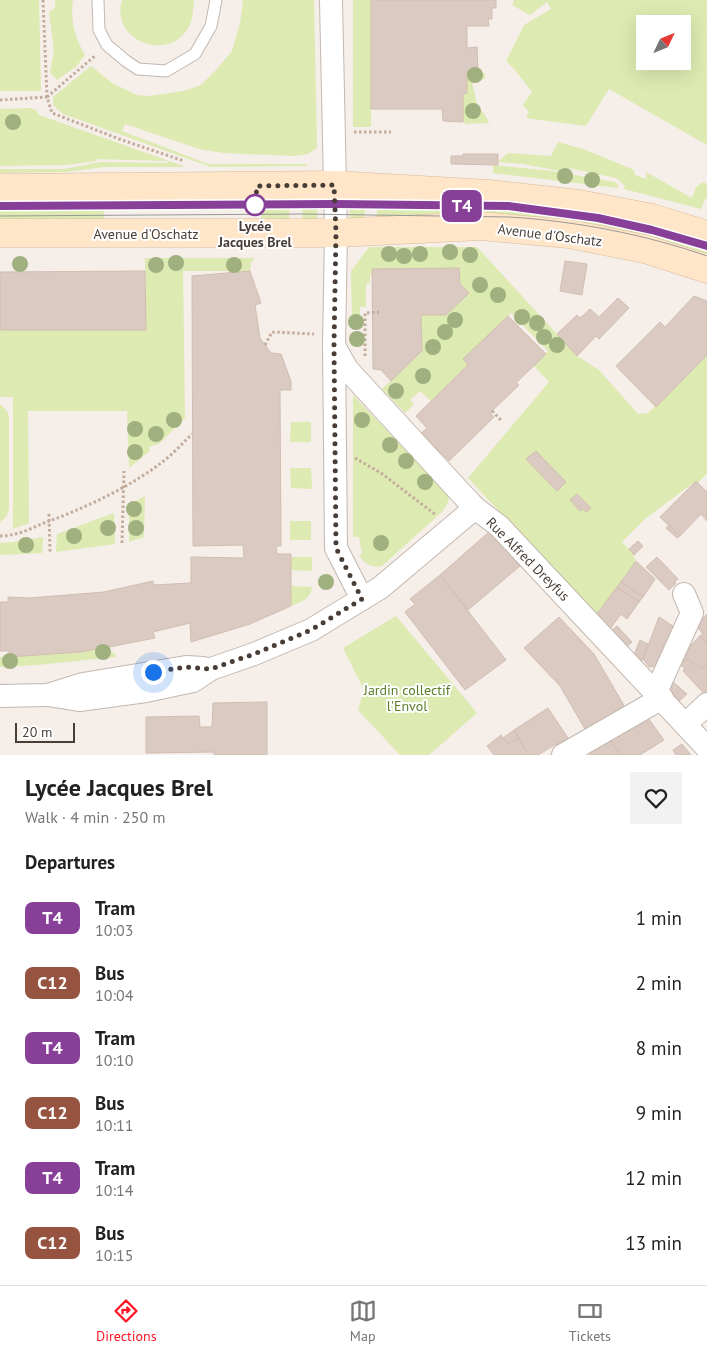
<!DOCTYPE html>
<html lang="en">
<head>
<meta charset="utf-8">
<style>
  :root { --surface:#fff; --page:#f2f2f2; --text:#222; --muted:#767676; --line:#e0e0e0; --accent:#ff1526 }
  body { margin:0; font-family:"PT Sans",sans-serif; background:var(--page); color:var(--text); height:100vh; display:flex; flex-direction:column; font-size:19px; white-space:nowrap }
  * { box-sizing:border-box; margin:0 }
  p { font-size:16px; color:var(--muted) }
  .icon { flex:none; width:28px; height:28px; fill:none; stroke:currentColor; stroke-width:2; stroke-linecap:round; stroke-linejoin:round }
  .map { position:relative; height:755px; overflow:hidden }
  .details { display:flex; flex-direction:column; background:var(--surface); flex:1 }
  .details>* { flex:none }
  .badge { padding:0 10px; border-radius:8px; font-size:18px; line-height:32px }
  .needle { width:32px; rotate:47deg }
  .buttons { position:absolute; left:636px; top:15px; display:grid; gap:10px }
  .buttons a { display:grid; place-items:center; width:55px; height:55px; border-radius:0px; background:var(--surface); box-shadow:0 5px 20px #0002; font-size:25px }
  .scale { position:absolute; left:15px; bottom:12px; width:60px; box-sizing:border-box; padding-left:5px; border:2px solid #493e37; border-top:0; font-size:14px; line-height:18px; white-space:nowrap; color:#493e37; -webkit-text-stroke:4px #fff; paint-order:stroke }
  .you { position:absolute; width:25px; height:25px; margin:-12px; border:4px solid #fff; border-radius:50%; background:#1a73e8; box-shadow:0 0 0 8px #1a73e833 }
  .map>.badge { position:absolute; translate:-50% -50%; box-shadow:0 0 0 2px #fff }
  h2 { padding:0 25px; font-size:19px; line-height:45px }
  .round { display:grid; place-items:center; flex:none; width:52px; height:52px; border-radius:0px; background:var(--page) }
  .overview { display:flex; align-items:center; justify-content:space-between; height:85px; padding:0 25px }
  h1 { font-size:24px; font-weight:600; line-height:38px }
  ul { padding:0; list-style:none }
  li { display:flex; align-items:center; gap:15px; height:65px; padding:0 25px }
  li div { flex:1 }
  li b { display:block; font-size:19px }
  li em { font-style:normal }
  li .badge { min-width:55px; font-weight:700; text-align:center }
  .tab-bar { display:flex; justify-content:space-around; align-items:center; height:70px; border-top:1px solid var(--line); background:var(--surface); font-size:14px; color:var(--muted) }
  .tab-bar a { display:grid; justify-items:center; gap:2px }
  .tab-bar .on { color:var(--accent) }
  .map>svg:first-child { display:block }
</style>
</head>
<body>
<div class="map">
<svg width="707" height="755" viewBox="0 0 707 755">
  <rect width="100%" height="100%" fill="#f5eee9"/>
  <g fill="#ddeab1" fill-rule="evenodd">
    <path d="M0 0H39L41 91H0Z"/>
    <path d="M55 0H73C70 20 75 38 85 55L76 67 57 80 50 72 54 51 49 12 55 8Z"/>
    <path d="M122 0H194C193 10 193 21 187 30 166 62 110 40 122 0Z"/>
    <path d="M243 0H314L317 148 308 154 293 156 224 153 199 149 125 124 122 131 208 164H306L307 166 211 167 63 114 53 105V97L91 66 112 83 137 95 148 96 184 91 201 85 216 70 232 51 240 23Z"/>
    <rect x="353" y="0" width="18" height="127"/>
    <path d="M514 0H707V145L609 89 586 126 526 118 529 112 523 105 532 92 515 70 506 61 524 25 551 9 547 2 530 15 512 5ZM645 24H682V61H645Z"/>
    <path d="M467 71H478L485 74V79L472 82 477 104 488 120 489 123 465 124V122H463V94L467 93Z"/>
    <path d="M31 108 37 111 39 115 186 167H104L67 172 0 173V169H64L100 162 168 163V161L97 159 96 161 66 165 0 166V109Z"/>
    <path d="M558 142 586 150 634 170 635 175 646 179V172L692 198 696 187 703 182 707 184V199H705L701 209 624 189 625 186 616 178 573 169 561 168 560 171 523 164 498 162 508 153 551 156Z"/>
    <path d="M493 165 552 171 615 182 618 185V188L493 173Z"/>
    <path d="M104 193V227L0 224V197Z"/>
    <path d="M377 194 518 202 707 240V261L377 224Z"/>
    <path d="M290 200 289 219 261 218V201Z"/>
    <path d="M303 200H317V219H302Z"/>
    <path d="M349 200H364L365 219H350Z"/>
    <path d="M369 247H477L577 356 599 370 638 414 648 413 707 355V473L698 483 696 481 646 518 622 542 633 554 636 561 596 615 468 478 549 382 534 366 548 351 511 313 464 359 468 365 431 401 420 391 410 400 414 404 405 413 382 389 422 352 421 315H446L468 294 460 284 459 269H372V273L370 274V283L366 284V307H360V325L352 326 351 271ZM536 451 565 482 527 459Z"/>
    <path d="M145 258H253L254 261 251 262 250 271H183L185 418 160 443 149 447 150 451 129 468 127 411H28L29 523 13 529V397H0V272H9L10 330 146 329Z"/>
    <path d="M353 395 448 495 449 500 443 511 382 566C371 568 365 564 359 555L362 554 359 537H353Z"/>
    <path d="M0 404 7 411 9 417V509L6 517 0 522Z"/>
    <path d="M291 422H311V442H290Z"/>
    <path d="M290 468H311L312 489 291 488Z"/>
    <path d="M145 496 144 537 129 542V505Z"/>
    <path d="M114 513 115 544 56 552 57 534Z"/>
    <rect x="290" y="521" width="21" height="19"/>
    <path d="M43 537 42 553 0 555V543L14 542Z"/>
    <path d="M290 557H312V571L291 570Z"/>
    <path d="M291 586 312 587C311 599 301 602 291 606Z"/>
    <path d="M396 616 477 713 429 755H400L358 710 364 690 343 648Z"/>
    <path d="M109 647 110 652 115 653 116 657 37 665 0 667V657L80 652Z"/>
  </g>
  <g fill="#dacac1" stroke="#d2beb1">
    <path d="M371 0H496V8H492V19H488L489 26H467V48L477 47 478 71H467V93L463 94V122L443 121 442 109H371Z"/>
    <path d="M463 154H498V165L451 164V156H463Z"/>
    <path d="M565 261 587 264 582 295 560 291Z"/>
    <path d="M459 268 460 284 469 293 446 315H421L422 351 391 381 381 370 373 369 372 269Z"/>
    <path d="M145 271 146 330H0V272Z"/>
    <path d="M250 271 261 303 255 305 260 338 271 353 281 354 291 381V390H280L281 546H276L277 554H291V606L250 624 191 642 190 623 153 632 155 638 109 647 80 652 9 657V651H0V602H8V597L29 598 104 592 153 581V585L191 583V557L244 558 243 545 193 546 192 276Z"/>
    <path d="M694 296 707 301V355L656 407 616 366 660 322 665 327Z"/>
    <path d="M618 298 629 308 599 339 596 336 577 356 557 334 577 315 580 318 590 309 599 317Z"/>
    <path d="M508 316 546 354 516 383 519 385 490 413 494 417 449 461 421 433 427 428 416 416 468 365 463 359Z"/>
    <path d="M536 451 566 482 557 491 526 459Z"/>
    <path d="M696 481 707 492V521L701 514 680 536 660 517Z"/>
    <path d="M577 494 591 508 586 512 583 509 580 511 570 500Z"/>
    <path d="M669 525 680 536 677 538 666 528Z"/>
    <path d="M489 532 520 566 468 610 440 575Z"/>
    <path d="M638 541 643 546 634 555 629 549Z"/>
    <path d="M657 557 678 579 674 582 676 583 669 590 646 567Z"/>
    <path d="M636 561 655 579 643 597 621 582Z"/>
    <path d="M440 575 506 660 465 690 405 612 415 604 410 599Z"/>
    <path d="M621 582 643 597 639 602 617 587Z"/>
    <path d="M617 587 639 602 627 619 621 614 610 629 596 615Z"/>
    <path d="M707 614V630L703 634 696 625Z"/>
    <path d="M559 617 594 654 629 714 589 736 560 686 524 648Z"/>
    <path d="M659 617 676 628 661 666 649 667 643 659Z"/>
    <path d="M617 626 632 642 626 647 611 631Z"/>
    <path d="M707 630V644L700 636Z"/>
    <path d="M700 636 707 644V664L701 669 688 659 684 662 680 659 681 655Z"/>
    <path d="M640 640 648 644 641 663 634 655Z"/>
    <path d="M680 659 684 662 688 659 701 669 707 664V697L683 671 685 669 678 662Z"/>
    <path d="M671 680 687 694 677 703 667 692Z"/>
    <path d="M267 702V755H214V752L146 753V717L199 716 200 727H212L213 703Z"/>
    <path d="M548 708 574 747 563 754 556 744 538 755H529L514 730Z"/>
    <path d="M648 718 664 740 640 755H620L610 740Z"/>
    <path d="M514 730 518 738 508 744 503 738Z"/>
    <path d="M501 735 508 744 518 738 529 755H494L487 746Z"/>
    <path d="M610 740 620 755H590L589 754Z"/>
    <path d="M682 744 691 755H676L673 750Z"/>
  </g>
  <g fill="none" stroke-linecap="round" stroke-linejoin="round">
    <g stroke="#c4b7ae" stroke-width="13">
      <path id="lane" d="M98 0 99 30 107 45 126 61 138 69 166 71 195 54 211 26 216 0"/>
    </g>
    <g stroke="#c4b7ae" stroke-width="24">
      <g id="street">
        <path d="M331 0 336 233 334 345 336 548 362 599"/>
        <path d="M334 346 347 369 460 492 475 508 499 526 707 748"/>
        <path d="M656 692 692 613 684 594"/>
        <path d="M48 695 79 700 146 691 193 681 211 669 254 654 311 630 380 588 475 508"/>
        <path d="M0 696 48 695 83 684 186 667 203 668"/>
        <path d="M686 724 707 704"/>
        <path d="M563 755 662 698"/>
      </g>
    </g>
    <g stroke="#d9ba9a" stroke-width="29">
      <g id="secondary">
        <path d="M0 188 334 185 489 194 579 204 652 218 707 235"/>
        <path d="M0 233H336L481 226 569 234 645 249 707 269"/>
      </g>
    </g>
    <g stroke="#c3ac9c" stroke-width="3" stroke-dasharray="2.5 2.5" stroke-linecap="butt">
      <path d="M43 0 47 97"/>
      <path d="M47 97 96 55"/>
      <path d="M0 100 47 97 52 113 122 140 184 161"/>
      <path d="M354 132H391"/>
      <path d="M265 345 272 332 314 334"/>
      <path d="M365 356V313L379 312"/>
      <path d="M492 411 501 420"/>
      <path d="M355 458 381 473 436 515"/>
      <path d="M49 514 50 552"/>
      <path d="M0 536C16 536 30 529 44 523 83 509 128 488 161 463 172 455 182 444 192 434"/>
      <path d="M122 543 124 471"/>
    </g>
    <use href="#lane" stroke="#fff" stroke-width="11"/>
    <use href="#street" stroke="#fff" stroke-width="22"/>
    <use href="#secondary" stroke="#ffe6c8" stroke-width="28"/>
    <g stroke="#989898" stroke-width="1">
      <path d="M0 206 335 204 508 206 598 218 652 230 707 246"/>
      <path d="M0 216 303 214 509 217C575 221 644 234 707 256"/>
    </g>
  </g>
  <g fill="#a0b07f">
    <circle cx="475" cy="75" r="8"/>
    <circle cx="473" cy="111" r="8"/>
    <circle cx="13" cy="122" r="8"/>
    <circle cx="565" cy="176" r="8"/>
    <circle cx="592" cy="180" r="8"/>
    <circle cx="450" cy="252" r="8"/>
    <circle cx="389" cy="254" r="8"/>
    <circle cx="420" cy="254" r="8"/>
    <circle cx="470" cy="255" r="8"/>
    <circle cx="404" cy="256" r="8"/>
    <circle cx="176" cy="263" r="8"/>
    <circle cx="20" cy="264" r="8"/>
    <circle cx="156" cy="265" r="8"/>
    <circle cx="234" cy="265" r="8"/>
    <circle cx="480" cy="285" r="8"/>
    <circle cx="498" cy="295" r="8"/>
    <circle cx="522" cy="317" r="8"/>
    <circle cx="455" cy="320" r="8"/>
    <circle cx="356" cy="322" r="8"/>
    <circle cx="537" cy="323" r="8"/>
    <circle cx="445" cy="332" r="8"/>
    <circle cx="544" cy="337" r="8"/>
    <circle cx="357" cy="339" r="8"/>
    <circle cx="557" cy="345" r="8"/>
    <circle cx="433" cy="347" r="8"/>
    <circle cx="423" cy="376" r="8"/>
    <circle cx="396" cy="391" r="8"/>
    <circle cx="174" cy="420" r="8"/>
    <circle cx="362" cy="420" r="8"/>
    <circle cx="135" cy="429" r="8"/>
    <circle cx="156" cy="434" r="8"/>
    <circle cx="390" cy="445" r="8"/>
    <circle cx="135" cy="452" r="8"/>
    <circle cx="406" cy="461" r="8"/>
    <circle cx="425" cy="482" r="8"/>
    <circle cx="134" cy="509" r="8"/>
    <circle cx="108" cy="528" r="8"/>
    <circle cx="136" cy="528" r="8"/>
    <circle cx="74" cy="536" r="8"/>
    <circle cx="381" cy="543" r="8"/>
    <circle cx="26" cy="545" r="8"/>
    <circle cx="326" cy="582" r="8"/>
    <circle cx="103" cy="652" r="8"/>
    <circle cx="10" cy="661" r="8"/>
  </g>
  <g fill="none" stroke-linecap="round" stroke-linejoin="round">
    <g stroke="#fff" stroke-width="11">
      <path id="line" d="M0 206 335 204 508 206 598 218 652 230 707 246"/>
    </g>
    <use href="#line" stroke="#873f98" stroke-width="8"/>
    <path stroke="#493e37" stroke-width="5" stroke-dasharray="0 9" d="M153 672 186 667 211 669 254 654 311 630 362 599 336 548 334 345 336 233 334 185 257 186 255 205"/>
  </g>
  <circle fill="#fff" stroke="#873f98" stroke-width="2.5" cx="255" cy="205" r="10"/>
  <g text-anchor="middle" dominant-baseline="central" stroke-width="4" stroke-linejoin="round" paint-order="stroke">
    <g font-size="14" font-weight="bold" fill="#493e37" stroke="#fff">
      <text x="255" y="226">Lycée<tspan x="255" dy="16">Jacques Brel</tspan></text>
    </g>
    <g font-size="14" fill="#493e37" stroke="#fff">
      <text x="146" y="234">Avenue d'Oschatz</text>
      <text transform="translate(550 235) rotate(7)">Avenue d'Oschatz</text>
      <text transform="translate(528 559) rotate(45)">Rue Alfred Dreyfus</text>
    </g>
    <g font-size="14" fill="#5b7d28" stroke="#fff">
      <text x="407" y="690">Jardin collectif<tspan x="407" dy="16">l'Envol</tspan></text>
    </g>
  </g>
</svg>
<div class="buttons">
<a><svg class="needle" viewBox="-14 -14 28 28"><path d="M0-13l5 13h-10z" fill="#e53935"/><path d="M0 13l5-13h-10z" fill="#767676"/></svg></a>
</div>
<div class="scale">20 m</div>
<div class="you" style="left:153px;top:672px"></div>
<b class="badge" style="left:462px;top:206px;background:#873f98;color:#fff">T4</b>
</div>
<section class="details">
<div class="overview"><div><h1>Lycée Jacques Brel</h1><p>Walk · 4 min · 250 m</p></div><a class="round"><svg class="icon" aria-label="heart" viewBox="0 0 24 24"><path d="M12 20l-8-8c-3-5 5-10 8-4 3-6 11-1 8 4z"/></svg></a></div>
<h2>Departures</h2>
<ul>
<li><span class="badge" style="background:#873f98;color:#fff">T4</span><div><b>Tram</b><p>10:03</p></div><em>1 min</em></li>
<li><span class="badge" style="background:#965340;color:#fff">C12</span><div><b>Bus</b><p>10:04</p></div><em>2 min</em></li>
<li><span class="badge" style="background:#873f98;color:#fff">T4</span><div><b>Tram</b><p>10:10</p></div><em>8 min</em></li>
<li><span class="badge" style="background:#965340;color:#fff">C12</span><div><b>Bus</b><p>10:11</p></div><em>9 min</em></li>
<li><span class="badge" style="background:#873f98;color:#fff">T4</span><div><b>Tram</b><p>10:14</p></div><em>12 min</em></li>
<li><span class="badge" style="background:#965340;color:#fff">C12</span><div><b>Bus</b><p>10:15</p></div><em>13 min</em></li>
</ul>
</section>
<nav class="tab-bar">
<a class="on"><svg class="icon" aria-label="directions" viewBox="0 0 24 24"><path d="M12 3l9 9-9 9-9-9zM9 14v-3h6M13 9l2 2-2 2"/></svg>Directions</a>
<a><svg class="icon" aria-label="map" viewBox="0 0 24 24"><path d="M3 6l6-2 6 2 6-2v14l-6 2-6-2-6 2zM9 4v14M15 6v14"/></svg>Map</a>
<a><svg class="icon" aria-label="tickets" viewBox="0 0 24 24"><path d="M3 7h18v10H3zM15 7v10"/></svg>Tickets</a>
</nav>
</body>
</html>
